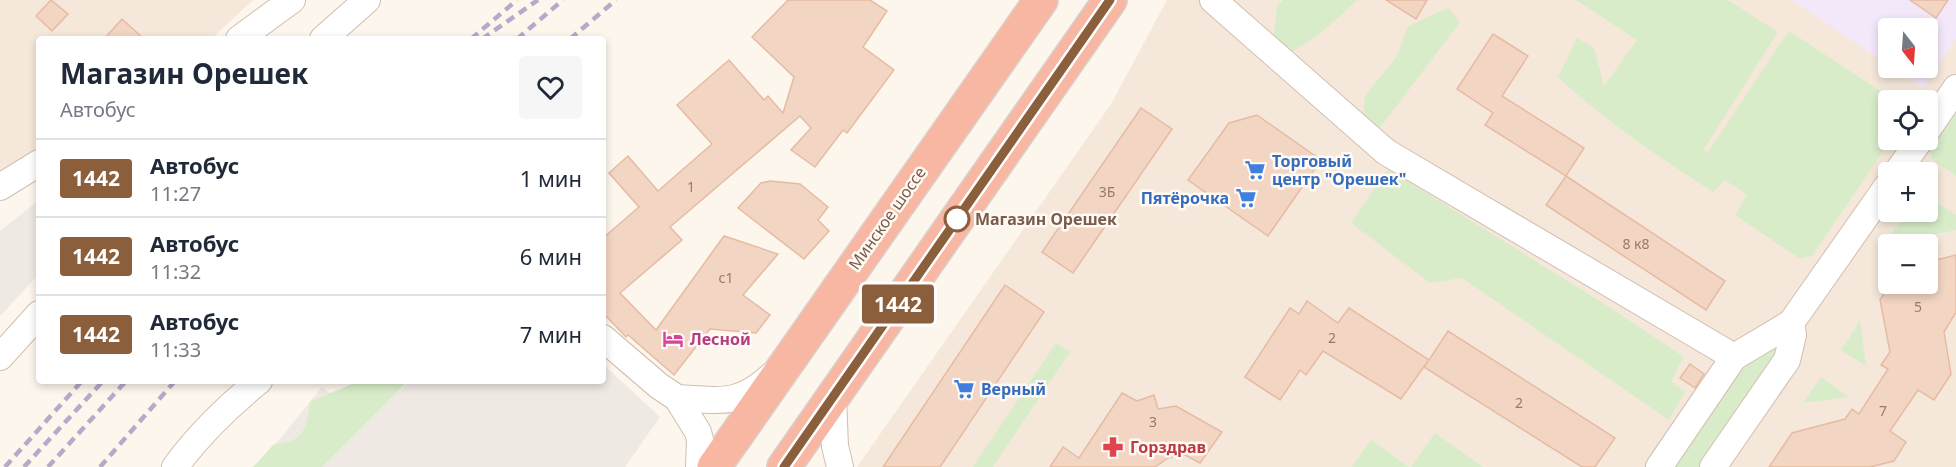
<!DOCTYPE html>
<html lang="ru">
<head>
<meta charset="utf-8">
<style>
  :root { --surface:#fff; --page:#f6f6f7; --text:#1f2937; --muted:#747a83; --line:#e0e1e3 }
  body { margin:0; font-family:"Noto Sans",sans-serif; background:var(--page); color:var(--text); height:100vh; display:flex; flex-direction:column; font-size:22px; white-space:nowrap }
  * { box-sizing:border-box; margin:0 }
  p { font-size:20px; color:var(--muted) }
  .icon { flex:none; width:33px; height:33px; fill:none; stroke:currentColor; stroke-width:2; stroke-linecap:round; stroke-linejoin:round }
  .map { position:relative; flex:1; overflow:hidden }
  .details { position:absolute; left:36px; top:36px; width:570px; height:348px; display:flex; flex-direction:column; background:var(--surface); border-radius:6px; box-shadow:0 3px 9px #0003 }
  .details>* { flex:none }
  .badge { padding:0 12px; border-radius:4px; font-size:21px; line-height:39px }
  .needle { width:39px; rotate:163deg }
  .controls { position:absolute; left:1878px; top:18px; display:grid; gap:12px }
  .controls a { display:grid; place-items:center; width:60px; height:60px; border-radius:6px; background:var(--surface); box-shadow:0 3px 9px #0003; font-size:30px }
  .map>.badge { position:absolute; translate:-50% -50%; box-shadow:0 0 0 3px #fff }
  .round { display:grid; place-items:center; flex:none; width:63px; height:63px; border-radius:6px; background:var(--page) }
  .headline { display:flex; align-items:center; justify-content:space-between; height:102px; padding:0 24px }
  h1 { font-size:28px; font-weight:700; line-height:45px }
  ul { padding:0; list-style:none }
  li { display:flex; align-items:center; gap:18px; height:78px; padding:0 24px; border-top:2px solid var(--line) }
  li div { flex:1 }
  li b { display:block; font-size:22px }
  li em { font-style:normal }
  li .badge { min-width:66px; font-weight:700; text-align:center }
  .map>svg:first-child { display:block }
</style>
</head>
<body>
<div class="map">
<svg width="1956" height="467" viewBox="0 0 1956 467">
  <rect width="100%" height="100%" fill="#fdf6ec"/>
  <g fill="#f5e8da" fill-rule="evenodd">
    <path d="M0 0H253L211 39H39V148L0 172Z"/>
    <path d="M1167 0H1956V467H857L1111 104ZM1888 28H1928V68H1888ZM1888 100H1928V140H1888ZM1888 172H1928V212H1888ZM1888 244H1928V284H1888Z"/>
  </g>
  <g fill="#efe9e4">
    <path d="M39 200V274L0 316V231Z"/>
    <path d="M603 364 660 417 625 467H257L322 387 363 418 411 381H603Z"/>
  </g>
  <path fill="#f3e8fa" d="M1792 0H1956V39L1923 88 1893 68H1928V28H1888V65Z"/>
  <g fill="#d8ecc9">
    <path d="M1283 0H1357L1320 34 1290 53 1273 43 1277 6Z"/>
    <path d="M1576 0H1728L1778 32 1704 149 1708 152 1789 31 1894 100H1888V140H1891L1812 256 1800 259 1735 215 1747 195 1725 180 1713 192C1658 156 1607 123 1558 77L1577 38 1594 48 1604 86 1637 40Z"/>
    <path d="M1448 8 1460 22 1376 133 1362 123 1365 96 1397 56 1408 26Z"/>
    <path d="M1956 113V176L1932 159 1930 151Z"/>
    <path d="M1388 169 1614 310 1684 357 1671 381 1685 392 1669 420 1462 278 1430 283 1351 223Z"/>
    <path d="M1928 197 1956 215V230L1896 242 1889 237 1907 212H1928Z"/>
    <path d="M1860 321 1866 366 1841 350Z"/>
    <path d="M1056 343 1070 352 993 467H973Z"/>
    <path d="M1769 349H1776L1778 356 1700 467H1671C1699 426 1725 375 1769 349Z"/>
    <path d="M1821 377 1849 397 1803 403Z"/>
    <path d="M359 381H408L322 467H253L274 444C304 442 306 430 310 402Z"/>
    <path d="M1435 433 1483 467H1411Z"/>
    <path d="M1371 440 1409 467H1352Z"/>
  </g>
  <g fill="#f3d5c3" stroke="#e6bba3" stroke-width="1.5">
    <path d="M51 0 68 14 52 31 36 16Z"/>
    <path d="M788 0H870L887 11 863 47 894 70 847 133 843 130 815 167 791 150 811 128 800 116 670 227 682 240 620 293 656 330 724 236 778 254 743 295 770 315 756 333 710 329 674 375 628 335 626 337 603 313V238L639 207 609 173 628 156 658 191 712 144 677 105 729 60 764 100 768 96 783 113 794 77 752 37Z"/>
    <path d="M1386 0H1427L1416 19Z"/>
    <path d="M1910 0H1948L1936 18Z"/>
    <path d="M122 19 144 39H104Z"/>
    <path d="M1493 34 1528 56 1502 96 1584 148 1566 176 1485 125 1493 113 1457 89Z"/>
    <path d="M1141 108 1172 129 1073 273 1042 252Z"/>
    <path d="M1257 115 1321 160 1268 236 1188 180 1229 123Z"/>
    <path d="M1566 176 1725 281 1706 310 1546 205Z"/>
    <path d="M770 181 800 184 828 207 818 220 829 231 804 259 738 208 761 183Z"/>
    <path d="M1956 255V312L1944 332 1951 374 1934 400 1918 390 1890 431 1906 442 1894 461 1870 467H1769L1792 433 1845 419 1852 409 1859 414 1888 369 1881 365 1890 352 1880 300 1890 284H1928V262Z"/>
    <path d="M1005 285 1044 312 940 467H883Z"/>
    <path d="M1307 301 1338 323 1349 308 1429 360 1448 331 1615 438 1595 467H1582L1424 367 1428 361 1401 399 1323 351 1306 375 1300 370 1280 400 1245 377 1290 308 1299 314Z"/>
    <path d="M1690 364 1704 374 1695 388 1680 378Z"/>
    <path d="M1122 393 1137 401 1154 395 1158 409 1176 406 1222 432 1200 463 1185 455 1168 458 1155 467H1050L1063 447 1079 458Z"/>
  </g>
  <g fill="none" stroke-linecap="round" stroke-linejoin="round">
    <g stroke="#d1beb0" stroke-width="28">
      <g id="minor">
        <path d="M1213 0 1386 152 1734 357"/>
        <path d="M239 39 292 0"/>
        <path d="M323 39 367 0"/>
        <path d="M1928 129 1956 88"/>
        <path d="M1897 172 1920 140"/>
        <path d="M0 187 39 163"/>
        <path d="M603 338 659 386 677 398 698 432 700 440 699 467"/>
        <path d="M0 357 39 314"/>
        <path d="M833 397 835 446 840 467"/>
        <path d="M677 398C719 400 737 407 771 376"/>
        <path d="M175 467C199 434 227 407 259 381"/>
        <path d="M1659 467 1734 357 1791 323 1888 185"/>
        <path d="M1713 467 1787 360 1793 335 1791 323"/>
      </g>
    </g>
    <g stroke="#dad1cd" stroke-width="36">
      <g id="highway">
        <path d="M714 467 1041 0"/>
        <path d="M784 467 1110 0"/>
      </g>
    </g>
    <use href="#minor" stroke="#fff" stroke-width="26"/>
    <use href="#highway" stroke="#f7b7a3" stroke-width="33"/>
    <g stroke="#b9a8c9" stroke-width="4.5" stroke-dasharray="9 6" stroke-linecap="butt">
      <path d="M471 39 517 0"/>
      <path d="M482 39 538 0"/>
      <path d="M517 39 563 0"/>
      <path d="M570 39 616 0"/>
      <path d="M5 467 82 381"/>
      <path d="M24 467 103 381"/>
      <path d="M48 467 126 381"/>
      <path d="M100 467 175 381"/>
    </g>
  </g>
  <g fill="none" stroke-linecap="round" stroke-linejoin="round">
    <g stroke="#fff" stroke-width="14">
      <path id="line" d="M784 467 1110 0"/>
    </g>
    <use href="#line" stroke="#8b5e3c" stroke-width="9"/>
  </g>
  <defs>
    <g id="supermarket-bare" transform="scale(1.62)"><path d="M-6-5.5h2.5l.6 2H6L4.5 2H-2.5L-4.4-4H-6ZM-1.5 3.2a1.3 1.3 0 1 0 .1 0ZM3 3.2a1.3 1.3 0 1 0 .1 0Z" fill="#3f7fe0" stroke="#fffaf3" stroke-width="2.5" paint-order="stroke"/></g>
    <g id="hotel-bare" transform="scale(1.62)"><path d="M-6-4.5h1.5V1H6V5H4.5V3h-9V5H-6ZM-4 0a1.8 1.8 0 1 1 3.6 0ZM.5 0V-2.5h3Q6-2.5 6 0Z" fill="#d1479c" stroke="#fffaf3" stroke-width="2.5" paint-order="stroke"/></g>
    <g id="pharmacy-bare" transform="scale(1.62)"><path d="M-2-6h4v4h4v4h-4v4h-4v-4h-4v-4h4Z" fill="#e0444e" stroke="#fffaf3" stroke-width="2.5" paint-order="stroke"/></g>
  </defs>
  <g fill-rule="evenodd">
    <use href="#supermarket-bare" x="1255" y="170"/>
    <use href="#supermarket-bare" x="1246" y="198"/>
    <use href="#hotel-bare" x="673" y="339"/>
    <use href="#supermarket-bare" x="964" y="389"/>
    <use href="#pharmacy-bare" x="1113" y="447"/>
  </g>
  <circle fill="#fff" stroke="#8b5e3c" stroke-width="3" cx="957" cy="219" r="12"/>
  <g text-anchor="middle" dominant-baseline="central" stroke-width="5" stroke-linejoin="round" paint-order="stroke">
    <g font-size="14" fill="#987a6a">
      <text x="691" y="186">1</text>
      <text x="1107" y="191">3Б</text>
      <text x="1636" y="243">8 к8</text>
      <text x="726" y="277">с1</text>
      <text x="1918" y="306">5</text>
      <text x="1332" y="337">2</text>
      <text x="1519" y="402">2</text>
      <text x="1883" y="410">7</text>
      <text x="1153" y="421">3</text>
    </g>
    <g font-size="16" font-weight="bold" fill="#366cbe" stroke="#fffaf3" text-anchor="start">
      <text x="1272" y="161">Торговый<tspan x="1272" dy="18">центр "Орешек"</tspan></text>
      <text x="1229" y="198" text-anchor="end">Пятёрочка</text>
      <text x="981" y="389">Верный</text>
    </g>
    <g font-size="16" fill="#7a5c4d" stroke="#fffaf3">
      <text transform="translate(887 218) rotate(-55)">Минское шоссе</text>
    </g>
    <g font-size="16" font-weight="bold" fill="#7a5c4d" stroke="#fffaf3" text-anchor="start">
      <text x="975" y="219">Магазин Орешек</text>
    </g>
    <g font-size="16" font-weight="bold" fill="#b23c85" stroke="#fffaf3" text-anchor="start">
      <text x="690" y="339">Лесной</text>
    </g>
    <g font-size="16" font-weight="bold" fill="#be3a42" stroke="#fffaf3" text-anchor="start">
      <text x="1130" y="447">Горздрав</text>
    </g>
  </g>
</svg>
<div class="controls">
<a><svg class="needle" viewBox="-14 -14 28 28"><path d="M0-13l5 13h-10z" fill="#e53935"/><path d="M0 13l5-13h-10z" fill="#747a83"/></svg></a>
<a><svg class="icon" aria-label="locate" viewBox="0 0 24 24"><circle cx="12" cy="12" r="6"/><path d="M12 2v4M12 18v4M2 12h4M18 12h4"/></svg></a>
<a>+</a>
<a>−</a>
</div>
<b class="badge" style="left:898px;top:304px;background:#8b5e3c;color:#fff">1442</b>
<section class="details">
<div class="headline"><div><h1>Магазин Орешек</h1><p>Автобус</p></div><a class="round"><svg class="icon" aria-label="heart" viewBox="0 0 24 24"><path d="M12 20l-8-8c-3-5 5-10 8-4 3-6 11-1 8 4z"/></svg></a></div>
<ul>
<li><span class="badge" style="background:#8b5e3c;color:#fff">1442</span><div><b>Автобус</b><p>11:27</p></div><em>1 мин</em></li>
<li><span class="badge" style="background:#8b5e3c;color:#fff">1442</span><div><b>Автобус</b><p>11:32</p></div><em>6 мин</em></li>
<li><span class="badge" style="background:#8b5e3c;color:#fff">1442</span><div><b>Автобус</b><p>11:33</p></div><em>7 мин</em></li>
</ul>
</section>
</div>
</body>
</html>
